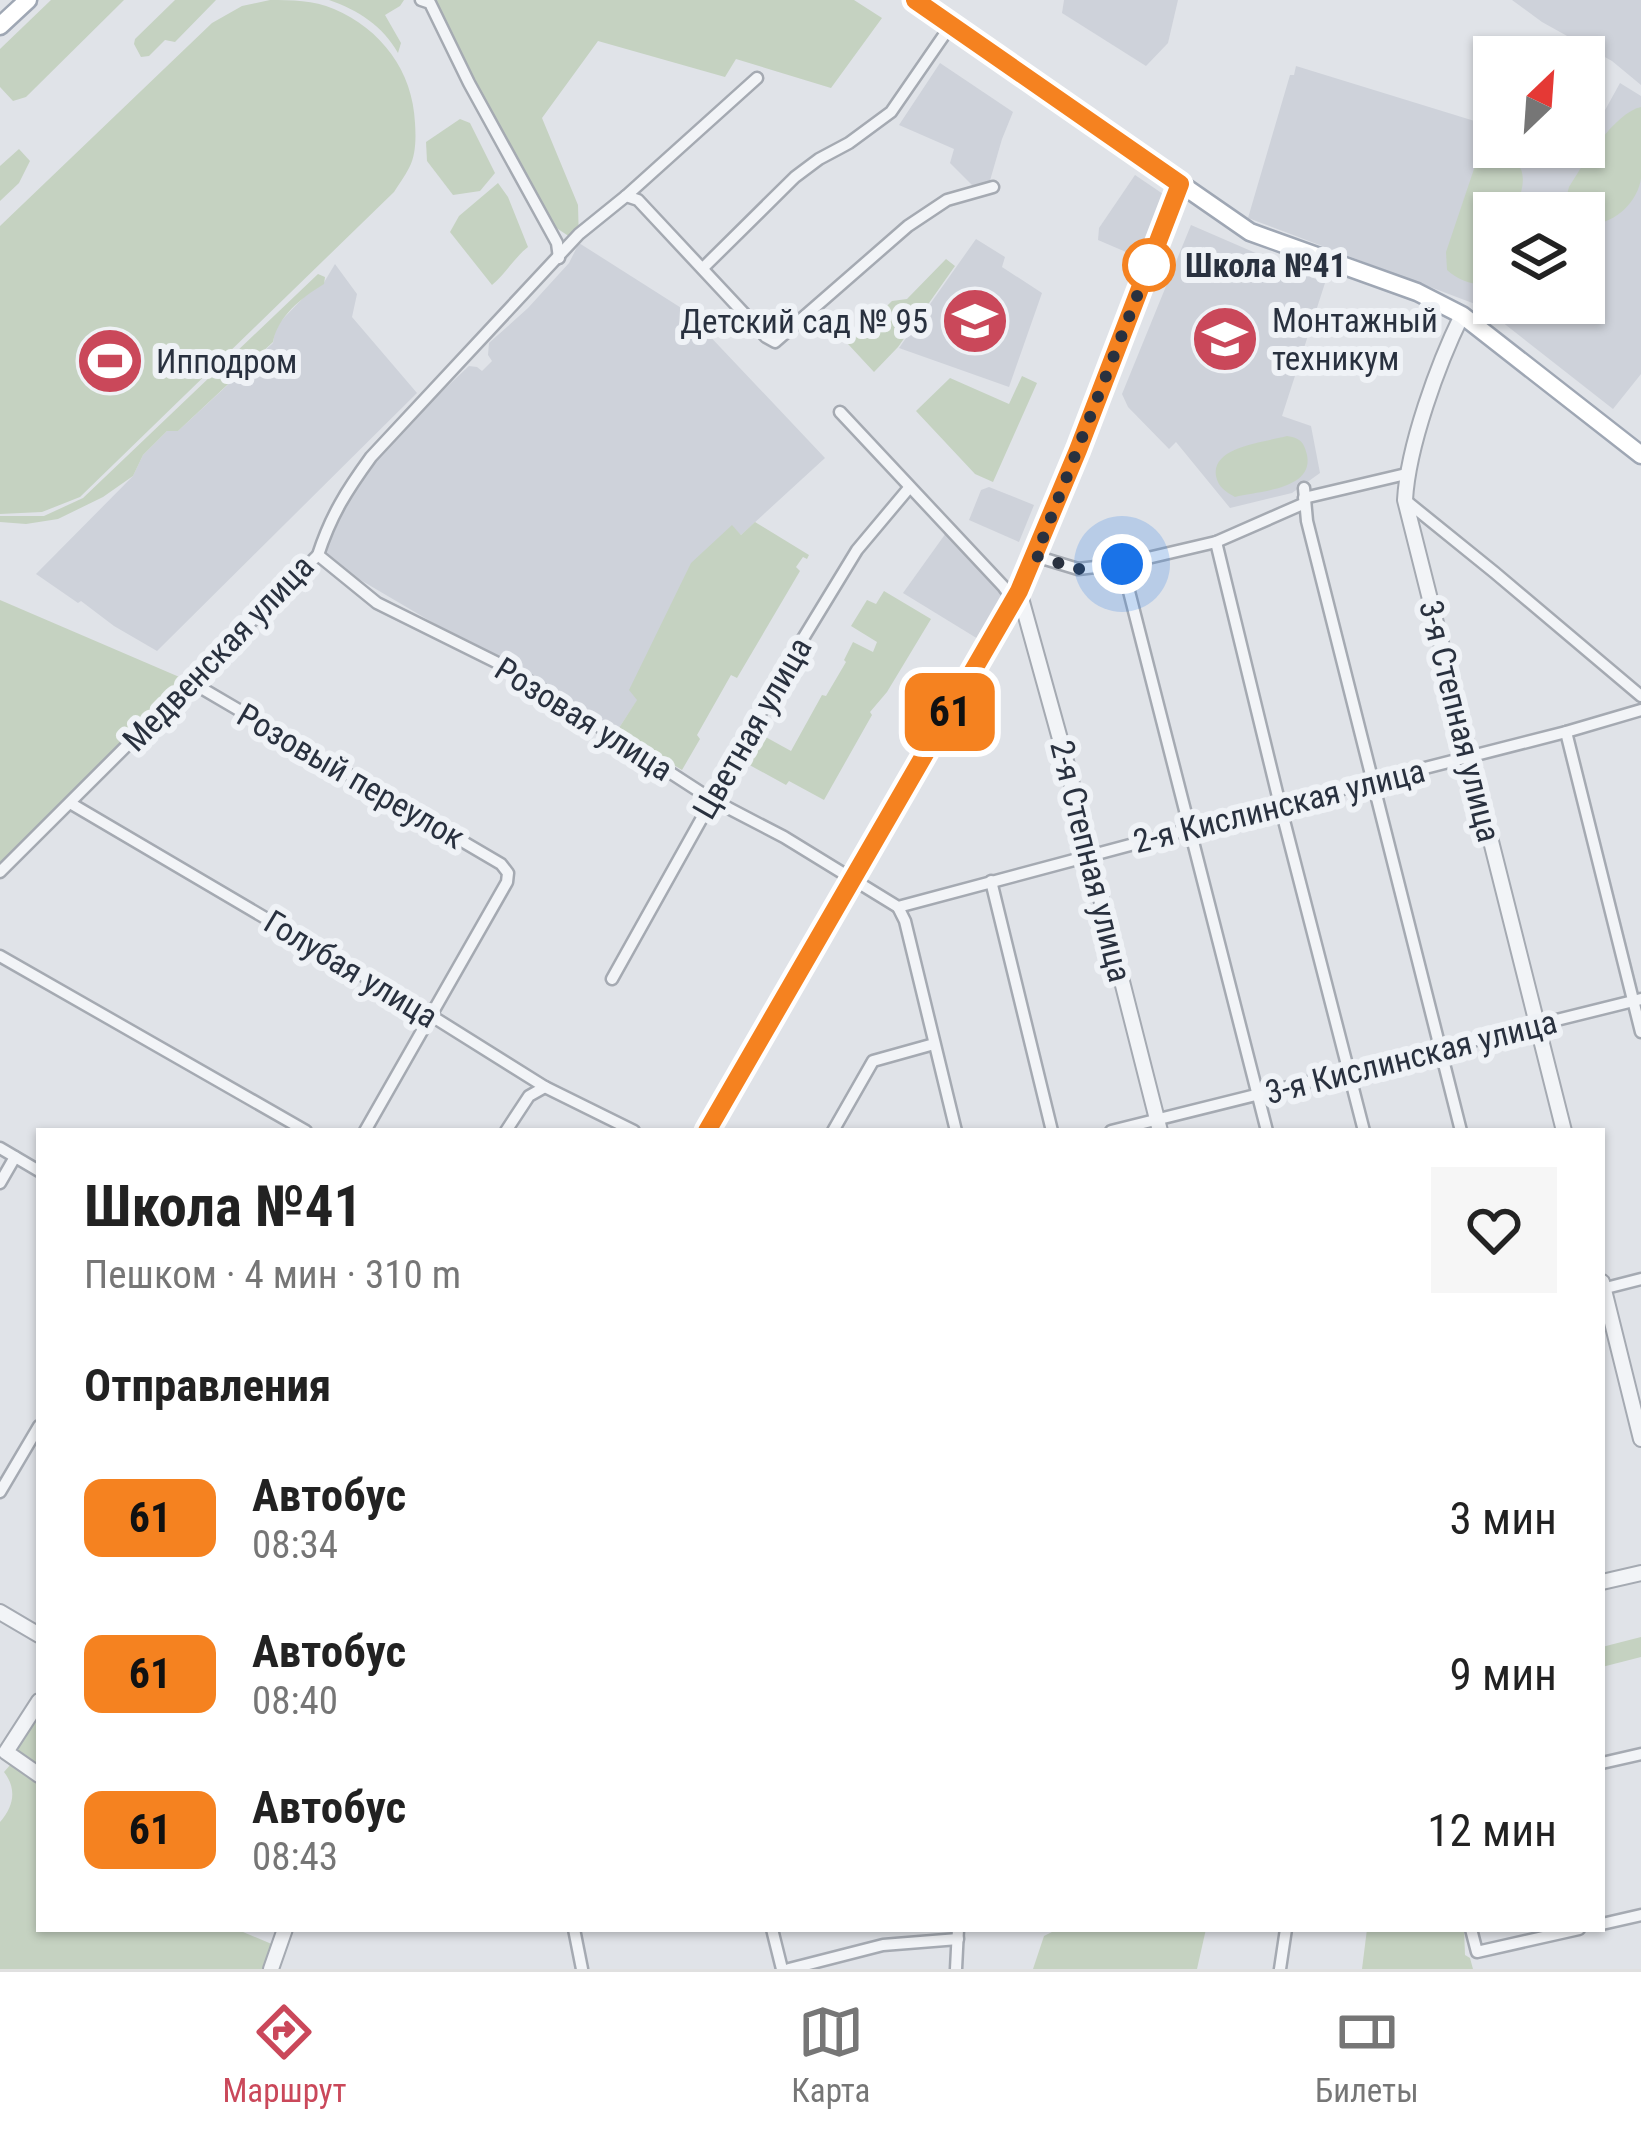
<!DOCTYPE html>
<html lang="ru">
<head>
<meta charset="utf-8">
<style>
  :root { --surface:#fff; --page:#f6f6f6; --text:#222; --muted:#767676; --line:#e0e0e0; --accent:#ca485a }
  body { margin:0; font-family:"Roboto Condensed",sans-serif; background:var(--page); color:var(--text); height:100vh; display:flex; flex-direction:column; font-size:45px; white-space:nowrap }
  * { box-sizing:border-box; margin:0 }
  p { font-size:39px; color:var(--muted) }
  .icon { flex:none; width:66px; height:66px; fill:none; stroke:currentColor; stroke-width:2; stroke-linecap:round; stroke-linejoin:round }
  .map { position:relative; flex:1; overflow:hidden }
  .drawer { position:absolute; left:36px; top:1128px; width:1569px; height:804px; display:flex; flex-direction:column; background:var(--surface); border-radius:0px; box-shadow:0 3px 9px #0004 }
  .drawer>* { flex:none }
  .badge { padding:0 24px; border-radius:18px; font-size:42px; line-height:78px }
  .needle { width:78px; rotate:25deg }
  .fabs { position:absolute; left:1473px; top:36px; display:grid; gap:24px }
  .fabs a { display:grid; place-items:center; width:132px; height:132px; border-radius:0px; background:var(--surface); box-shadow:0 3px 9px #0004; font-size:60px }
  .you { position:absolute; width:60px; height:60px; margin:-30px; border:9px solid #fff; border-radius:50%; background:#1a73e8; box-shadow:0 0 0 18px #1a73e833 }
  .map>.badge { position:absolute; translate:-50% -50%; box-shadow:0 0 0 6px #fff }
  h2 { padding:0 48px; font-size:45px; line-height:108px }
  .round { display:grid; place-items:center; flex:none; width:126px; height:126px; border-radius:0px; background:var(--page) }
  .head { display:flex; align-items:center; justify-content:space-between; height:204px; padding:0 48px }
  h1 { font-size:57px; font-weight:700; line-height:90px }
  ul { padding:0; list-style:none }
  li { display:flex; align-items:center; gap:36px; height:156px; padding:0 48px }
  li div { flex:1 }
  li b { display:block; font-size:45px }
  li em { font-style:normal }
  li .badge { min-width:132px; font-weight:700; text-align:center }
  .menu { display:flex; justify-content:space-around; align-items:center; height:168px; border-top:3px solid var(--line); background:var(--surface); font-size:33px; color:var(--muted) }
  .menu a { display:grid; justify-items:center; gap:6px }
  .menu .selected { color:var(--accent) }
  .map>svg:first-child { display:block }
</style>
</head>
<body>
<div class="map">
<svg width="1641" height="1969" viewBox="0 0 1641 1969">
  <rect width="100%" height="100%" fill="#e0e3e8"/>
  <g fill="#ced2da" fill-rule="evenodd">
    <path d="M1064 0H1178L1168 43 1146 66 1062 13Z"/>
    <path d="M1512 0H1641V85L1612 61 1542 22Z"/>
    <path d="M940 63 1013 112 1002 139 989 184 972 185 950 163 954 149 899 125Z"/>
    <path d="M1296 66 1494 127V147H1560L1563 148 1565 154 1578 159 1620 83 1641 96V374L1613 409 1483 307 1248 218 1290 75H1294ZM1494 213H1584V303H1494Z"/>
    <path d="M1135 175 1163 194 1169 202 1147 261 1098 240 1099 228Z"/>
    <path d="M1191 225 1325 283 1282 416 1311 426 1320 473 1292 493 1230 508 1176 442 1169 449 1128 407 1122 394Z"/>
    <path d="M976 239 1005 257 1002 267 1042 293 1009 387 899 348Z"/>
    <path d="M579 243 686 311 825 458 741 535 732 526 638 699 617 731 318 555 337 517 371 465 421 411 469 366 477 367 482 371 492 361 488 355 489 343 528 308 569 263Z"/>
    <path d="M335 264 357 294 352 317 417 393 157 651 114 626 81 601 78 603 36 574 133 476 143 455 167 431H178L273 343 276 326 307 294 323 284Z"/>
    <path d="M989 487 1034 505 1019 542 969 520 981 490Z"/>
    <path d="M946 533 996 586 1006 601 983 642 903 593Z"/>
  </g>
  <g fill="#c5d2c1">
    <path d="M51 0H124L26 97 13 101 0 87V49Z"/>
    <path d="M175 0H216L175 42 165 40 149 56 141 57 134 44 135 39Z"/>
    <path d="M270 0C292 0 313 0 334 9 381 29 413 71 415 123 416 138 416 155 409 168 405 176 399 184 394 192L80 497 42 512 0 514V226L212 23 242 6Z"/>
    <path d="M329 0H404L400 6 385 15 401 43 398 53C383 26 358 10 329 0Z"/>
    <path d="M432 0H854L882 18 831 88 736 59 725 77 598 41 542 118 578 205 579 243 549 223 472 87Z"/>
    <path d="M1641 107C1641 130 1641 155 1641 178 1638 203 1611 228 1585 223L1584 213H1572C1566 204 1566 197 1569 187 1584 163 1614 113 1641 107Z"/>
    <path d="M460 119 470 123 495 173 480 191 453 195 427 161 426 142Z"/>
    <path d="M19 149 30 161 19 183 0 201V166Z"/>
    <path d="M1489 155C1533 157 1525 182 1515 213H1494V274L1484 285C1469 284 1457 279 1447 270L1446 252 1475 166 1480 158Z"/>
    <path d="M498 183 508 197 528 247C514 258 506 273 492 285L450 232 459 216Z"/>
    <path d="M946 259 955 266 898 347 874 372 848 344 892 301 907 299Z"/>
    <path d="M318 274 325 277 324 284C301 298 278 316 273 342L178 431H167L143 455 133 476 103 497 58 519 26 524 0 522V516H44L83 498Z"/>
    <path d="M1022 376 1037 383 993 482 975 474 916 411 950 378 1009 404Z"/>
    <path d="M1287 436C1299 438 1304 441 1307 455 1314 490 1258 491 1235 497 1226 492 1218 487 1216 476 1211 446 1266 442 1287 436Z"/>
    <path d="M755 522 809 555 807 559 803 557 796 567 800 571 737 678 731 675 697 735 700 739 682 770 617 731 637 700 629 690 691 563 732 525 741 535Z"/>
    <path d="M884 591 931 619 887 692 870 712 872 715 824 800 789 781 786 785 744 762 760 734 791 751 822 695 826 696 846 662 844 660 853 642 873 652 877 642 851 626 867 600 876 604Z"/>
    <path d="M0 600 191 682 0 871Z"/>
    <path d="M1641 1637V1657L1602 1667V1647Z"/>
    <path d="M39 1709V1771L19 1756 18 1742Z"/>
    <path d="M11 1764 39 1784V1929H236L274 1945 266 1969H0V1822C14 1806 17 1789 4 1772Z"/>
    <path d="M1058 1929H1206L1197 1969H1033L1044 1936Z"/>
    <path d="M1367 1929H1464L1465 1955 1470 1958 1473 1969H1362Z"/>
  </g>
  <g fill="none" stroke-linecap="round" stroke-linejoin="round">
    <g stroke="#a5aab2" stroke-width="15">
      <g id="minor">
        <path d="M421 0 430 3 469 83 557 243 559 258"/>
        <path d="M626 196 638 200 766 337 775 342 908 226 947 200 993 187"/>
        <path d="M703 268 795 177 819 159 849 143 891 112 951 25"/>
        <path d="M840 412 1003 586 1014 601"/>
        <path d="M1304 488 1307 521 1461 1131"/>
        <path d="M1304 498 1406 474"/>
        <path d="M1405 500 1494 572 1641 696"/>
        <path d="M1216 542 1280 805 1364 1131"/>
        <path d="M318 555 377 603 512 670 711 799 784 837 898 907 1280 805 1566 732 1641 710"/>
        <path d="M1035 556 1078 569 1122 564 1216 542 1305 503"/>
        <path d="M1122 564 1267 1131"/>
        <path d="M191 682 501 864 508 873 507 882 365 1131"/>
        <path d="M1566 732 1641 1032"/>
        <path d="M70 803 430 1015 545 1087 634 1131"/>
        <path d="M0 872 318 555C331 515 347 490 371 457L579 234 626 196 757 78"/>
        <path d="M991 881 1052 1131"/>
        <path d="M898 907 905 921 956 1131"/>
        <path d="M0 956 306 1131"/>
        <path d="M612 979 793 655 857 550 909 488"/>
        <path d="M506 1131 529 1096 545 1087"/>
        <path d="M833 1131 873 1061 934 1044"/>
        <path d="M1111 1131 1641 999"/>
        <path d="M0 1148 39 1171"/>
        <path d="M0 1183 15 1157"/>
        <path d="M1602 1289 1641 1279"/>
        <path d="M0 1492 39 1426"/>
        <path d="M1602 1763 1641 1754"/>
        <path d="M1602 1924 1641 1915"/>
        <path d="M574 1929 582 1969"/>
        <path d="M772 1929 782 1969"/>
        <path d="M1471 1929 1477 1952 1579 1929"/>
        <path d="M789 1969 883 1945 958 1939"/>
        <path d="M956 1969 958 1929"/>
        <path d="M1280 1969 1286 1929"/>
      </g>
    </g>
    <g stroke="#a5aab2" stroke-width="18">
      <g id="tertiary">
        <path d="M1462 315C1438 364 1408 446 1405 500L1564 1131"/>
        <path d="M1019 591 1065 757 1160 1131"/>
        <path d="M707 1131 1019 591 1092 415 1180 184"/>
        <path d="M1602 1282 1641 1439"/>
        <path d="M1602 1582 1641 1573"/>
        <path d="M0 1612 39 1635"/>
        <path d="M39 1701 6 1752 39 1775"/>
        <path d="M271 1969 285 1929"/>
      </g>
    </g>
    <g stroke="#9fa7b4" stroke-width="21">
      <g id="primary">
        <path d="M915 0 1250 232 1417 292 1462 315 1641 455"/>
        <path d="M0 26 28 0"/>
      </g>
    </g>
    <use href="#minor" stroke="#f2f4f7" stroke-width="10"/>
    <use href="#tertiary" stroke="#f2f4f7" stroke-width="14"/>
    <use href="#primary" stroke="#fff" stroke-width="16"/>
  </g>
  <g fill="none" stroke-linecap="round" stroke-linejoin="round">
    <g stroke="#fff" stroke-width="27">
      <path id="line" d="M707 1131 1019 591 1078 450 1180 184 915 0"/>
    </g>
    <use href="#line" stroke="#f58220" stroke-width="18"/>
    <path stroke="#29313f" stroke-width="12" stroke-dasharray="0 21.6" d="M1122 564 1078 569 1036 556 1153 255 1149 265"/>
  </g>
  <defs>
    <g id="school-disc" transform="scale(3.45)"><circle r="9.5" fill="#ca485a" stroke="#eff2f6"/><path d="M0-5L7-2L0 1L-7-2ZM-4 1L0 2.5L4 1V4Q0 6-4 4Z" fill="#fff"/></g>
    <g id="university-disc" transform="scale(3.45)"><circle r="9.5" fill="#ca485a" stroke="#eff2f6"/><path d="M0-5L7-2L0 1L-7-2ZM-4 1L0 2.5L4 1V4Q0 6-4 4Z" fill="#fff"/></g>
    <g id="stadium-disc" transform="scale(3.45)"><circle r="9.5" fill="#ca485a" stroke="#eff2f6"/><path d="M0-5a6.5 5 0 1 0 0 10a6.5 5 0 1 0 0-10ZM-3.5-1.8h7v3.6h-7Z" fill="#fff"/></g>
  </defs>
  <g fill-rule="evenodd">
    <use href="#school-disc" x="975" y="321"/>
    <use href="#university-disc" x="1225" y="339"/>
    <use href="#stadium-disc" x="110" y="361"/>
  </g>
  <circle fill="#fff" stroke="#f58220" stroke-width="6" cx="1149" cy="265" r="24"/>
  <g text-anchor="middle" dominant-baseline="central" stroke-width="12" stroke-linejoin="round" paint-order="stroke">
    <g font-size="33" font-weight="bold" fill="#29313f" stroke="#eff2f6" text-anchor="start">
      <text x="1185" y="265">Школа №41</text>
    </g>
    <g font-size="33" fill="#29313f" stroke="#eff2f6" text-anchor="start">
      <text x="1272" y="320">Монтажный<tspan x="1272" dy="38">техникум</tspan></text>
      <text x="928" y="321" text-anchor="end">Детский сад № 95</text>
      <text x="156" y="361">Ипподром</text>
    </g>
    <g font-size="33" fill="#29313f" stroke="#eff2f6">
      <text transform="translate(218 653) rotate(-46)">Медвенская улица</text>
      <text transform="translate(584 719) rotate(32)">Розовая улица</text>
      <text transform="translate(1460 721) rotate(76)">3-я Степная улица</text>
      <text transform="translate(752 728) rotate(-60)">Цветная улица</text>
      <text transform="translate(351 776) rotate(30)">Розовый переулок</text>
      <text transform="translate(1279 806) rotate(-14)">2-я Кислинская улица</text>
      <text transform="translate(1091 861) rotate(76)">2-я Степная улица</text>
      <text transform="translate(351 969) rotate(31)">Голубая улица</text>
      <text transform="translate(1411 1057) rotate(-14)">3-я Кислинская улица</text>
    </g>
  </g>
</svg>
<div class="fabs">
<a><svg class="needle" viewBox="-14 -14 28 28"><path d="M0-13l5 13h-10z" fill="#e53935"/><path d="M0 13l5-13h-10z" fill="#767676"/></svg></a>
<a><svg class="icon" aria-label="layers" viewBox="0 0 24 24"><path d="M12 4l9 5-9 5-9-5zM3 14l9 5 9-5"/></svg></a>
</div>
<div class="you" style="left:1122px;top:564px"></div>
<b class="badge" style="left:950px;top:712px;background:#f58220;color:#111">61</b>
<section class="drawer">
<div class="head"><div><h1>Школа №41</h1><p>Пешком · 4 мин · 310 m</p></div><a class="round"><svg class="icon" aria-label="heart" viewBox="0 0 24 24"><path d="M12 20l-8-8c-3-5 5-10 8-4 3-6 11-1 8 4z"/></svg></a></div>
<h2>Отправления</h2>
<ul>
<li><span class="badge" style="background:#f58220;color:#111">61</span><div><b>Автобус</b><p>08:34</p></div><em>3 мин</em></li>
<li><span class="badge" style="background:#f58220;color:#111">61</span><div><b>Автобус</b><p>08:40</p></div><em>9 мин</em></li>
<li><span class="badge" style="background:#f58220;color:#111">61</span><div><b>Автобус</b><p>08:43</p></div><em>12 мин</em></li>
</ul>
</section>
</div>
<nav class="menu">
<a class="selected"><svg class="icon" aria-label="directions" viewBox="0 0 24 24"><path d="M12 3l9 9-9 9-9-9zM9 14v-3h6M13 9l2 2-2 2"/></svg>Маршрут</a>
<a><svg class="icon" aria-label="map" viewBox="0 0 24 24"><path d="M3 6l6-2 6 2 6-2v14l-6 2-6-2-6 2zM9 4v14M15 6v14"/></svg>Карта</a>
<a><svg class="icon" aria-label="tickets" viewBox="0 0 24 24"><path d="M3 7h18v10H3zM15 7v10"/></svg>Билеты</a>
</nav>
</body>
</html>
